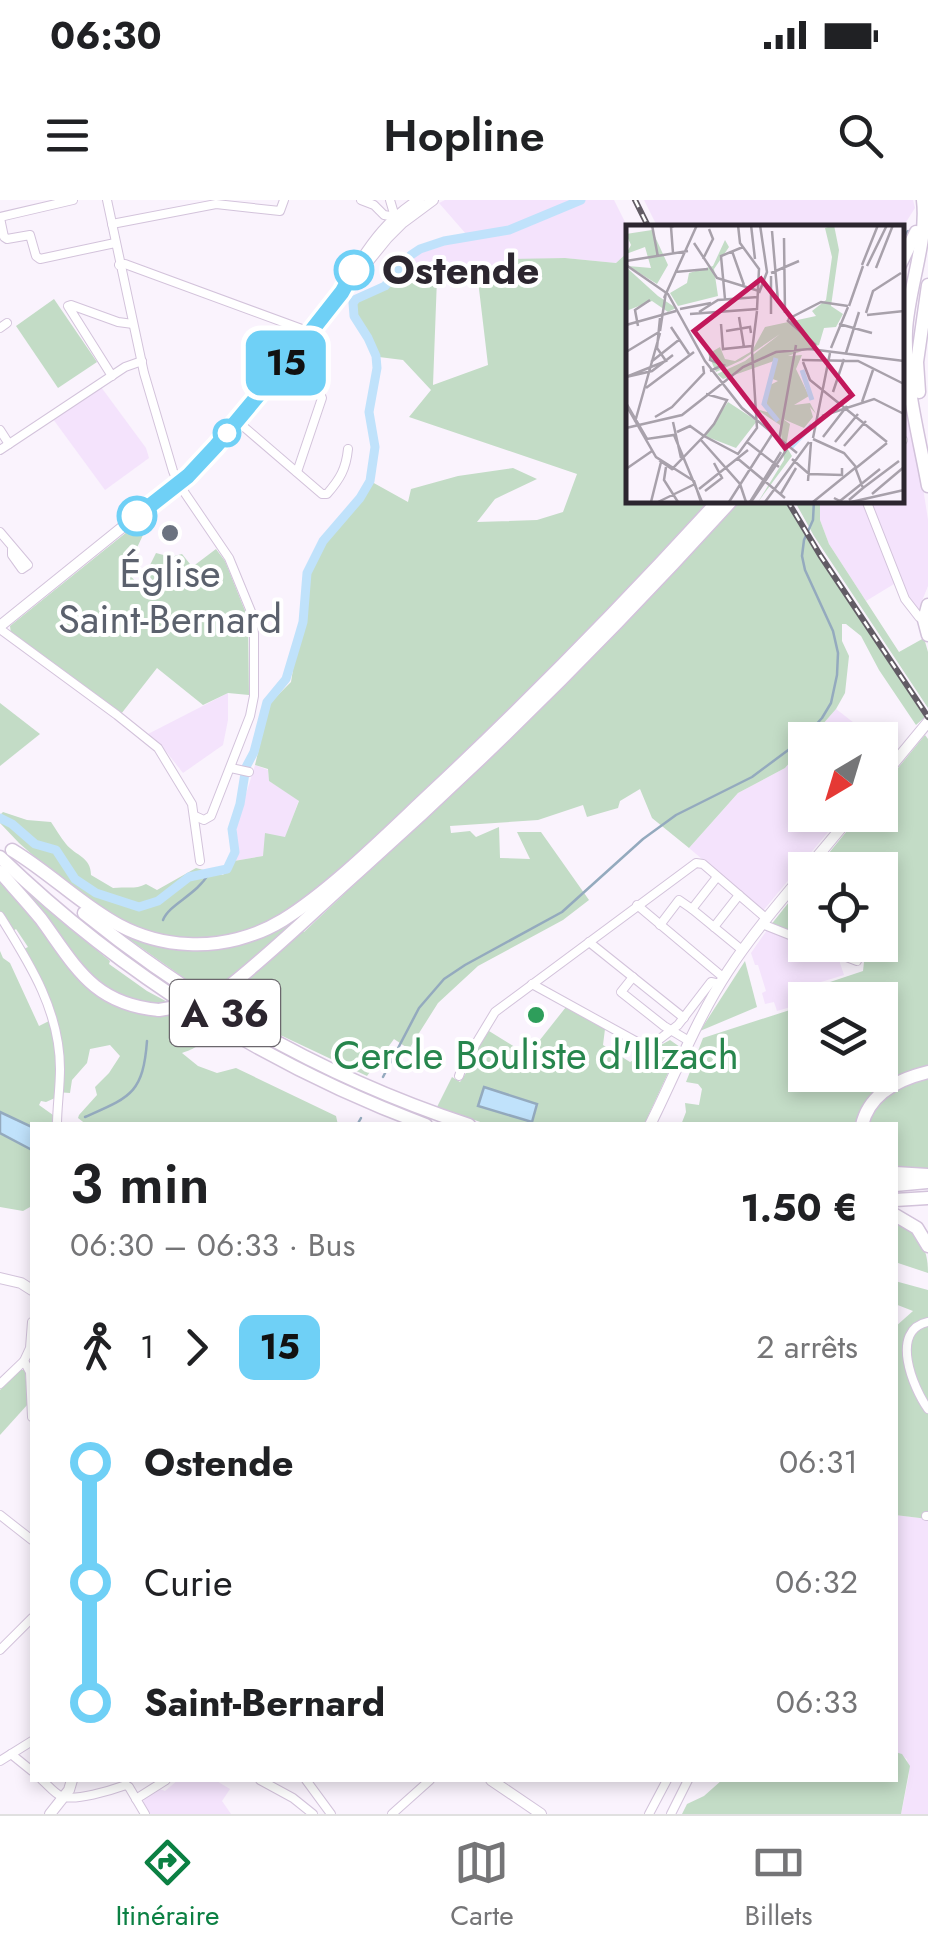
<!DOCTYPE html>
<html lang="fr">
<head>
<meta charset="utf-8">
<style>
  :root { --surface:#fff; --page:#f2f2f2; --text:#202124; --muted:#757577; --line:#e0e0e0; --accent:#0b8043 }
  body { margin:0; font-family:Jost,sans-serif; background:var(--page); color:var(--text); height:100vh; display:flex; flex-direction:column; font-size:38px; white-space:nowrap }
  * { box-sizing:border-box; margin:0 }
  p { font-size:32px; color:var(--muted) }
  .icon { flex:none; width:55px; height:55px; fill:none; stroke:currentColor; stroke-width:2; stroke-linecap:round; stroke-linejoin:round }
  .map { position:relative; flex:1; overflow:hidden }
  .sheet { position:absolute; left:30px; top:922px; width:868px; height:660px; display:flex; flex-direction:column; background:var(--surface); border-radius:0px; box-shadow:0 5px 15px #0003 }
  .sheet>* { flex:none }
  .badge { padding:0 20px; border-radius:15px; font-size:35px; line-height:65px }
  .needle { width:65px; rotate:218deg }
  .buttons { position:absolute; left:788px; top:522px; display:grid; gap:20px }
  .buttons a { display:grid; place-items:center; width:110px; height:110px; border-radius:0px; background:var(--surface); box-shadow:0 5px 15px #0003; font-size:50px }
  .map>.badge { position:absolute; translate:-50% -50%; box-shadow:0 0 0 5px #fff }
  .legs { display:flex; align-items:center; gap:15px; height:110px; padding:0 40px; font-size:32px }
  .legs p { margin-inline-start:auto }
  .summary { display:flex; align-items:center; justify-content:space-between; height:170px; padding:0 40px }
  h1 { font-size:55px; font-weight:600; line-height:75px }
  ul { padding:0 40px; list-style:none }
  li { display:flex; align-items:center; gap:35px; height:120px; font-size:38px }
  li i { display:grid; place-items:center; width:15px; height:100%; margin:0 12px; background:currentColor }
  li i::after { content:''; width:25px; height:25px; margin:-12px; border:8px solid; border-radius:50%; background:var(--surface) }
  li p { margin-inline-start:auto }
  li:first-child i { background:linear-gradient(#0000 50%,currentColor 0) }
  li:last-child i { background:linear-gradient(currentColor 50%,#0000 0) }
  .status { display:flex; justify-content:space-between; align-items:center; height:70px; padding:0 50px; background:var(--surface); direction:ltr }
  .status svg { height:28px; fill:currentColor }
  header { display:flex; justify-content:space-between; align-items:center; height:130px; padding:0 40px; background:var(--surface); font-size:45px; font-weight:600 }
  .dock { display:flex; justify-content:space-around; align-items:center; height:140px; border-top:2px solid var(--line); background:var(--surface); font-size:28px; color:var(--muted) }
  .dock a { display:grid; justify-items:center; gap:5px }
  .dock .on { color:var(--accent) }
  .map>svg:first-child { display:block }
</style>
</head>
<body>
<div class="status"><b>06:30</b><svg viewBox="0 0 49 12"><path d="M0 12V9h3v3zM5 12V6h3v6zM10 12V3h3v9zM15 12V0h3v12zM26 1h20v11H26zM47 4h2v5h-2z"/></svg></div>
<header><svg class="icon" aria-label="menu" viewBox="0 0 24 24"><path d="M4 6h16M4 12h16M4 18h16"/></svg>Hopline<svg class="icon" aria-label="search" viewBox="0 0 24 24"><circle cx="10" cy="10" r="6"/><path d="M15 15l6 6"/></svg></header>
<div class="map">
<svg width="928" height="1614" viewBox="0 0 928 1614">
  <rect width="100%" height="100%" fill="#faf3fd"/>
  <g fill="#f4e3fc">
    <path d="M445 0H614L628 28V52L616 63 565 58 510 60 511 67 413 80 410 57 466 34 439 3Z"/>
    <path d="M644 0H913L915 8 901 30 900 28H658Z"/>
    <path d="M101 187 146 248 149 258 105 290 53 219Z"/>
    <path d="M901 189 907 196 912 216 928 320V386L918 411 894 384 866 401 829 344 820 320V300H900Z"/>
    <path d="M228 493V520L223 545 183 573 161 545 148 534Z"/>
    <path d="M836 509 876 540H809Z"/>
    <path d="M805 545V615H842L763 711 689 648 738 593 785 568Z"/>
    <path d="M255 565 268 570 269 581 299 600 285 638 263 656 234 661 237 623Z"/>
    <path d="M767 730 838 757 844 775 821 782 826 800H805V841L794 806 777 811 774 802 765 804 762 793 766 791 758 765H755L751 753Z"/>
    <path d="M895 1315 928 1319V1614H901L909 1575 907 1559 895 1552Z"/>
    <path d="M178 1580H215L230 1589 222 1601 231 1614H149L143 1604 144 1599 160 1589 165 1591Z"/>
  </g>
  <g fill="#c3dcc6">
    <path d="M628 52V300H713L493 530 328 680 302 702 285 712 304 732 528 520 737 300H785L809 342 925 517 916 525 879 470 861 436 846 424H842V441L849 456 845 493 836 509 809 540H805V545L785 568 738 593 689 648 652 618 640 589 620 601 618 608 587 617 583 605 538 620 450 626 451 633 470 631 476 637 499 627 500 658 530 659 517 632H541L589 700 563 720 478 766 438 803 409 849 394 839 367 876 259 825 208 795 109 725 144 733 77 694 19 643 0 623V615L3 612 27 620 51 622C56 629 60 637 66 644 76 656 91 657 91 675L113 688C125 686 135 690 146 684L157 690 196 668 223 675 234 661 263 656 265 633 285 637 299 601 269 581 268 569 255 565 270 503 291 482 296 451 305 420 309 374 325 342 361 301 372 282 408 302 411 289 458 276 513 268 537 279 495 299 477 322 537 320 563 312 577 274 409 217 431 190 403 160 379 157 355 111 358 100 387 88 410 57 413 79 437 78 433 185 488 165 477 72 510 67V59L565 58 616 63Z"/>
    <path d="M54 99 97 162 58 188 16 126Z"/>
    <path d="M794 300H820V320L829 344 899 452 924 438 928 452V508L814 336Z"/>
    <path d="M143 319V335L126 371 137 383 150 392 163 389 216 349 225 361 248 418 249 495 228 493 203 505 157 468 121 514 11 434 10 426Z"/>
    <path d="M156 353 171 357 182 354 190 364 160 388 146 373Z"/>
    <path d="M0 503 40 534 0 566Z"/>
    <path d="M925 535 928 539V969L895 972V925H681L686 912 685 903 699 905 702 889 698 884 686 882 703 838 793 809 805 846V875H880V800H826L821 785 863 771 864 762 820 745H880V670H815L860 615H880V590Z"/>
    <path d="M3 672 110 761 109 764 147 791 175 806 141 805 97 786Z"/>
    <path d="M0 678 29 711 72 772 97 795 135 812H182L200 824 205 832C201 846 196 848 182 853L198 866 217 873 236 868 336 916 338 925H87L78 918 79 915 97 895 95 887 109 873 120 856 110 845 90 849 87 863 72 880 70 893 56 892 55 898 46 902 41 901 39 905 53 915V925H32V927L0 912V751L3 758 10 763 39 826 55 818 48 795 24 749 28 747 16 729 13 731 0 711Z"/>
    <path d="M805 682V739L770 726Z"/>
    <path d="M745 761 757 807 700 831Z"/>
    <path d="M566 807 605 829 603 845 630 862 670 840 680 847 644 925H489L437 907 452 877 460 882 468 870 466 865 489 831 528 855Z"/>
    <path d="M0 933 32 950 30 1007 23 1011 0 1007Z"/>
    <path d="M895 1021C919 1033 928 1047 928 1073L895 1062Z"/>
    <path d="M895 1081 928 1090V1319L895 1315V1127L913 1111 895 1104Z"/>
    <path d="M19 1170H25L28 1204 0 1235V1190Z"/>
    <path d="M895 1552 902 1554 910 1566 901 1614H682L687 1604 704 1596 722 1580H895Z"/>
  </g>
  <g fill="#c0e2fb" stroke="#94aabe" stroke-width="2.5">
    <path d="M484 887 537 904 532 922 478 906Z"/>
    <path d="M0 912 32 927V950L0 933Z"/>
  </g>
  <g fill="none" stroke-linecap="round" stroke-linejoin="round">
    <g stroke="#94aabe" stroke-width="2.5">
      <path d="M900 43 908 31"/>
      <path d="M163 720C169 704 197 695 209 673"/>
      <path d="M383 877 419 808 444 779 465 765 562 712 643 639 676 615 752 577 803 539 822 518 831 503 837 475 838 453 833 431 805 370 802 356 804 340 813 320 814 300"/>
      <path d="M85 917C130 897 143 894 147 841"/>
      <path d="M357 925 361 918"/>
    </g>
    <path stroke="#c0e2fb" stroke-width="9" d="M0 618 12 624 35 644 56 650 75 679 96 693 139 707 158 701 189 677 227 669 235 652 232 629 240 604 246 567 254 552 267 502 286 479 298 439 303 422 307 373 323 341 360 298 370 281 375 247 369 212 377 168 376 156 368 138 354 116 353 103 356 99 385 86 411 55 420 49 444 41 509 30 581 0"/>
    <g stroke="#d3c3db" stroke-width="10">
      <g id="minor">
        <path d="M107 0 144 173 173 271 178 283 229 358 252 414 254 434V496L250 516 211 616 204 620 195 616"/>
        <path d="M361 0 374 5 384 15 396 17"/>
        <path d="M390 0 395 17"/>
        <path d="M0 17 73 0"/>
        <path d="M0 18 4 37 7 39 30 35 36 56 40 59 115 43"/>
        <path d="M112 24 216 4 280 11 284 0"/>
        <path d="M119 65 125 64 310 132"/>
        <path d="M0 128 7 123"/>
        <path d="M112 176 68 106 71 105 118 122 133 124"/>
        <path d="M275 176 320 194 322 198 297 272"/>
        <path d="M237 221 322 294H327C340 279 346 269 348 249"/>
        <path d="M0 230 9 244"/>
        <path d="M900 244 903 240"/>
        <path d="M0 250 125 167 142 161"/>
        <path d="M866 300 905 399 919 417 924 420"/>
        <path d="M0 332 28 365 22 369 12 355V349"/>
        <path d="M0 429 117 515 158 548 192 604 200 661"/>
        <path d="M231 568 249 572"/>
        <path d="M637 705 724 778"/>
        <path d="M692 709 742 750"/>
        <path d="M0 716C30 764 60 811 60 869 60 888 57 907 57 925"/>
        <path d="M762 724 805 741"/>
        <path d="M660 725 679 700 692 709 717 677"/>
        <path d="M714 727 739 695"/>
        <path d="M589 742 684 818"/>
        <path d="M815 745 857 761"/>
        <path d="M633 777 621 792 664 826 689 841"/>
        <path d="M532 784 648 848 678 825 711 782 720 784"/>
        <path d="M459 876 463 865 495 812 696 663 703 664 767 719"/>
        <path d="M32 1122 30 1148 24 1161 30 1172 32 1217"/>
        <path d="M928 1122C889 1130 913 1188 928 1209"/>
        <path d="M0 1184 24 1161"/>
        <path d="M0 1315 32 1340"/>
        <path d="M926 1316H928"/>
        <path d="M0 1450 32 1418"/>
        <path d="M11 1554 32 1571"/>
        <path d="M0 1561 32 1541"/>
        <path d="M42 1580C48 1585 54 1593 61 1596 74 1602 112 1590 126 1585"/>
        <path d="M260 1580 293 1598 313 1614"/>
        <path d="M306 1580 331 1614"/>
        <path d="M126 1585 129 1587 145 1614"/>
        <path d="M136 1599 166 1580"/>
        <path d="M392 1614 430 1580"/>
        <path d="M649 1614 667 1580"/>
        <path d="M671 1614 688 1580"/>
      </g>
    </g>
    <g stroke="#d3c3db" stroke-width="12">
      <g id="major">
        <path d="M355 70C372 42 390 18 419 0"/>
        <path d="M0 426 197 267 275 176 387 38 402 23 433 0"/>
        <path d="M880 580 928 522"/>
        <path d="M806 670 852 615"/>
        <path d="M650 925C676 873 696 820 728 771 751 736 778 704 805 672"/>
        <path d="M0 1078 21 1083 32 1090"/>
        <path d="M491 1580 541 1614"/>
        <path d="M50 1614 69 1590 72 1580"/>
      </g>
    </g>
    <g stroke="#d3c3db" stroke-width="15">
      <g id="highway">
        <path d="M923 0C928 41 908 89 906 131 904 182 919 236 928 286"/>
        <path d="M900 65 916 32"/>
        <path d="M919 192 917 162 928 85"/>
        <path d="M928 405 924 420 928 435"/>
        <path d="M12 650C73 687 111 741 188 744 221 746 255 737 283 720 334 688 388 633 432 592 532 498 627 401 719 300"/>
        <path d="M0 657C122 775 268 866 426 925"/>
        <path d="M0 672C14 688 28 703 41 719 76 767 93 804 159 810"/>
        <path d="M84 713C199 806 329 879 469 925"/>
        <path d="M222 792C270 755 314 711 359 671 490 554 614 430 732 300"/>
        <path d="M862 925C869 894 899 879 928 872"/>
        <path d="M895 973 928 975"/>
        <path d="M895 985 928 982"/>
        <path d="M895 1000 928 998"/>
        <path d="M895 1015 917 1028 928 1046"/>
      </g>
    </g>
    <use href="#minor" stroke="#fff" stroke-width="8"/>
    <use href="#major" stroke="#fff" stroke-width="10"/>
    <use href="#highway" stroke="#fff" stroke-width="12"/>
    <g stroke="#625c65" stroke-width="6">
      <g id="rail">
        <path d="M635 0 649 28"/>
        <path d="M787 300 820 355 928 517"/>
      </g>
    </g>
    <use href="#rail" stroke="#fff" stroke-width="2.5" stroke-dasharray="8" stroke-linecap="butt"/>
    <g stroke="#d3c3db" stroke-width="15" stroke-linecap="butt">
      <path id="highway-bridge" d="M159 810 194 804 222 792"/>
    </g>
    <use href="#highway-bridge" stroke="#fff" stroke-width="12"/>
  </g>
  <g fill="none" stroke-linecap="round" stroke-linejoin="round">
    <g stroke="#fff" stroke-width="22">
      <path id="line-1" d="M137 316 188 276 216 246 305 139 342 92 354 70"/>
    </g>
    <use href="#line-1" stroke="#6fd0f6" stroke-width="15"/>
  </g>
  <g fill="#fff" stroke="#6fd0f6" stroke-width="5">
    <circle cx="354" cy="70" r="18"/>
    <circle cx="227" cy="233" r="12"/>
    <circle cx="137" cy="316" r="18"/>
  </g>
  <circle fill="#6b7280" stroke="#fff" stroke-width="4" cx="170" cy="333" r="10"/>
  <circle fill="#2e9e5b" stroke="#fff" stroke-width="4" cx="536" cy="815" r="10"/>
  <g text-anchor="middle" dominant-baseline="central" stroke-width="8" stroke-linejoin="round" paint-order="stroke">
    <rect fill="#fff" stroke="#6b676d" stroke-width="2.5" x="170" y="780" width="110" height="66" rx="8"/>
    <g font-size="38" font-weight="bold" fill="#2c262f">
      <text x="225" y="813">A 36</text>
    </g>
    <g font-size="40" font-weight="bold" fill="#2c262f" stroke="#fff" text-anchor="start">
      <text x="382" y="70">Ostende</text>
    </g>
    <g font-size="40" fill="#5b616d" stroke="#fff">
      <text x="170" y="373">Église<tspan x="170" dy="46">Saint-Bernard</tspan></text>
    </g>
    <g font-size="40" fill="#27864d" stroke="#fff">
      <text x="536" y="855">Cercle Bouliste d'Illzach</text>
    </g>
  </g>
  <g transform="translate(626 25)">
    <rect width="278" height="278" fill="#faf3fd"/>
    <path d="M208 0 213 25 205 81 217 89 210 102 198 103 193 120 97 154 91 149 119 136 154 109 116 135 90 147 82 129 94 122 99 134 109 136 126 126 139 102 190 91 186 86 200 75 206 32 199 3ZM26 5 42 40 31 59 2 41 25 43 19 22 0 29 5 20 0 9ZM99 15 103 22 88 44 92 71 52 81 44 68 61 58 63 48 87 41ZM0 42 32 71 50 83 42 87 26 76 0 86ZM176 130 170 144 183 171 168 180 184 178 190 189 184 182 187 192 178 203 157 194 164 199 160 221 166 231 132 277 158 235 154 200 130 184 141 187 140 162 152 156 144 153 149 132ZM102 177 131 196 110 223 79 211Z" fill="#c3dcc6"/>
    <path fill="none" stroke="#c0e2fb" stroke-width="5" d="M150 133 138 179 152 196M176 145 186 175M165 222 186 200"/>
    <path fill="none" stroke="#a8a1ab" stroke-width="2.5" d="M26 0 32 32M125 0 129 34M146 6 152 76M158 13 159 88M68 18 91 53 133 66M106 26 118 60M47 28 45 2 50 0M77 34 87 14 83 4M0 36 62 26M0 40 42 69 79 136 116 183 171 228M236 40 252 0M241 41 261 0M250 43 267 0M49 47 82 44M145 48 173 36M145 51V89M133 68 141 47 134 0M38 73 71 0M99 74 95 31 117 22M223 81 237 41M54 84 85 78M73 87 92 75 132 72M240 88 247 66 275 48M64 89 131 84 133 44 114 18 112 0M241 90 278 86M113 92 118 122M162 94 195 77 222 81M161 95 190 120M95 99 97 124 126 121M213 99 246 108M0 100 50 86M12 101 9 85 24 75M45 102 63 129M34 106 40 67M100 106 124 102 125 108M205 123 222 82M0 127 33 107M220 128 233 87M176 135 232 136 278 159M25 137 54 114M177 137 184 155 261 217M84 146 97 140 84 135 85 128M0 152 26 146 47 130M0 152 40 136 31 123 34 93M20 163 68 127M207 167 218 134M236 177 247 145M0 178 21 214 48 210 76 277M0 180 30 232 68 256 75 277M196 191 248 174 278 189M29 192 46 182 78 148 77 141M9 197 34 108M47 197 55 233M0 203 56 190 117 142 150 127 184 124 278 136M51 207 64 201 78 211 88 199 101 175 80 169M197 212 221 181M187 213 204 128M187 214 218 228 230 242M75 215 114 259 120 277M153 215 170 120M121 217 153 242M209 217 232 189M218 221 240 196M111 233 159 273M166 234 183 249 216 250V243M33 235 46 244 78 211 112 229 131 203 126 126 131 86M40 242 38 255 52 277M230 243 261 218M0 244 26 226M182 256 185 217M237 263 273 236M73 264 122 225M79 266 96 253 88 238M246 269 278 242M154 270 170 243M208 273 214 276 254 244M223 275 237 263 229 242M25 277 35 237M32 277 69 259M103 277 147 208M124 277 155 227M125 277 161 224M139 277 183 217M187 277 229 243M225 277 278 265"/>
    <path fill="#c2185b" fill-opacity="0.15" stroke="#c2185b" stroke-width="5" d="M135 54 226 170 159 223 68 106Z"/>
    <rect width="278" height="278" fill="none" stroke="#2c262f" stroke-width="5"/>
  </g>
</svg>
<div class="buttons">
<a><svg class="needle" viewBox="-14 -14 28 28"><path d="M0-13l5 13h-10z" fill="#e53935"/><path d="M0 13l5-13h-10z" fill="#757577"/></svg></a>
<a><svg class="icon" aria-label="locate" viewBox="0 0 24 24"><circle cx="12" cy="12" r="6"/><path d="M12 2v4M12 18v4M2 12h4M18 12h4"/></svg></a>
<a><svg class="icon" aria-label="layers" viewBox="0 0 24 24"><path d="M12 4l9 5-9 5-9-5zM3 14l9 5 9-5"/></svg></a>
</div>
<b class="badge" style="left:286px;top:163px;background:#6fd0f6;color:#111">15</b>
<section class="sheet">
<div class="summary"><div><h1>3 min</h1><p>06:30 – 06:33 · Bus</p></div><b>1.50 €</b></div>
<div class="legs"><svg class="icon" aria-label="walk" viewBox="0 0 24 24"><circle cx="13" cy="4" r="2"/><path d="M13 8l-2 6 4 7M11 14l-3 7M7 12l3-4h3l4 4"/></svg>1<svg class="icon" aria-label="forward" viewBox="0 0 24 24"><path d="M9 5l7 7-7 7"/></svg><b class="badge" style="background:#6fd0f6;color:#111">15</b><p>2 arrêts</p></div>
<ul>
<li><i style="color:#6fd0f6"></i><b>Ostende</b><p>06:31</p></li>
<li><i style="color:#6fd0f6"></i><span>Curie</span><p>06:32</p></li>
<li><i style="color:#6fd0f6"></i><b>Saint-Bernard</b><p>06:33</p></li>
</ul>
</section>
</div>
<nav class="dock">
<a class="on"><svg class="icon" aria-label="directions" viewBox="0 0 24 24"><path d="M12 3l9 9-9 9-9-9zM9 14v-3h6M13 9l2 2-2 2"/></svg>Itinéraire</a>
<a><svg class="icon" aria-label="map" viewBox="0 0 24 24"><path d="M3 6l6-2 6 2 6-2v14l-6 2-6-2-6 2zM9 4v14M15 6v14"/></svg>Carte</a>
<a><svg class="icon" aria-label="tickets" viewBox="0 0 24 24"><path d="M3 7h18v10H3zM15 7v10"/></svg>Billets</a>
</nav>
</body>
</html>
